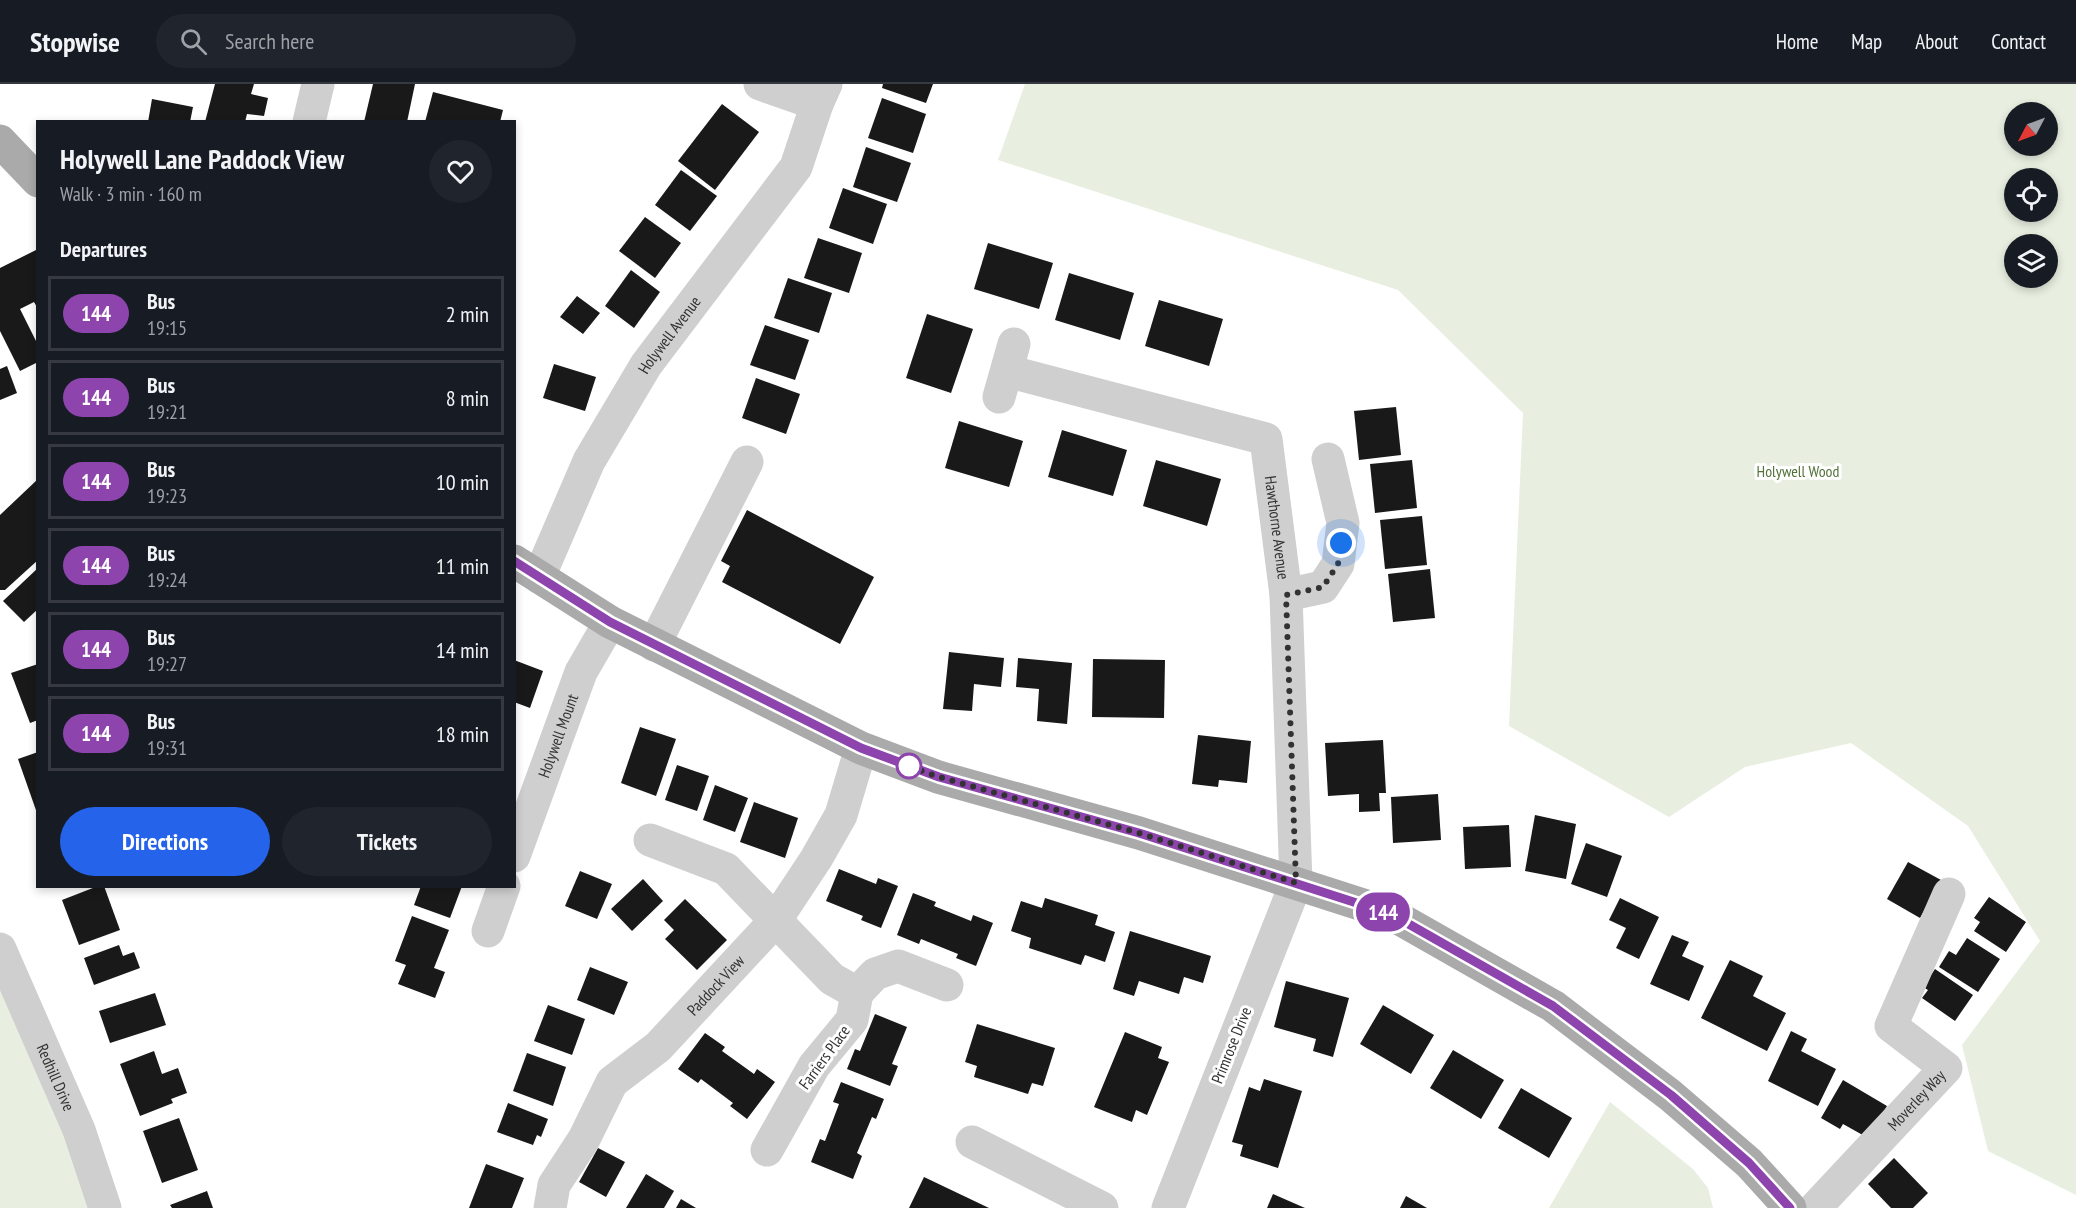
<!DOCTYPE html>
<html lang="en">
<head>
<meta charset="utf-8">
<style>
  :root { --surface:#171b24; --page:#20242c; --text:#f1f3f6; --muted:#9ea1a6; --line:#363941; --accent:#2563eb }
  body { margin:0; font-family:"PT Sans Narrow",sans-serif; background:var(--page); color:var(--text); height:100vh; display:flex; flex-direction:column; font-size:22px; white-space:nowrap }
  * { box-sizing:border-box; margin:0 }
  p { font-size:20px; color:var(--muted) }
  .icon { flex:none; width:33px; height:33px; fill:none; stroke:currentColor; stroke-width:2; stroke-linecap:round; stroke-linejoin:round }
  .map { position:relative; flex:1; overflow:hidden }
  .side { position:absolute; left:36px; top:36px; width:480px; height:768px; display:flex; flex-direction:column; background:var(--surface); border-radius:0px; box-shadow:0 3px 9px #0003 }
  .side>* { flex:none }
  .badge { padding:0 12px; border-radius:20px; font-size:21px; line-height:39px }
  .needle { width:39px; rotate:229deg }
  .tools { position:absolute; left:2004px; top:18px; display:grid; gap:12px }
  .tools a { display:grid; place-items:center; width:54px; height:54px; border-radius:50%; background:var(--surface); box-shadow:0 3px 9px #0003; font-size:30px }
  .you { position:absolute; width:30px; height:30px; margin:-15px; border:4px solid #fff; border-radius:50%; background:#1a73e8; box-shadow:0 0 0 9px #1a73e833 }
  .map>.badge { position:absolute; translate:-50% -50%; box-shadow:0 0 0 3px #fff }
  h2 { padding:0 24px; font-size:22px; line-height:54px }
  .round { display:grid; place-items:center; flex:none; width:63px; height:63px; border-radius:32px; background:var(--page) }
  .overview { display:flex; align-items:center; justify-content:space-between; height:102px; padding:0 24px }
  h1 { font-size:28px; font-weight:700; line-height:45px }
  .primary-button { display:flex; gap:12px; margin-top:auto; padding:12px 24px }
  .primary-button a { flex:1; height:69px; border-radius:36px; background:var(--accent); color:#fff; font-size:24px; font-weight:700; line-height:69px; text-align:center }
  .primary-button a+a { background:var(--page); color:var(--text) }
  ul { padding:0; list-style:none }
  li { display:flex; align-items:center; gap:18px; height:75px; margin:0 12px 9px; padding:0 12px; border:3px solid var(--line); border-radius:0px }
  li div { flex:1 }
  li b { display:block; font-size:22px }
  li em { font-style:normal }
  li .badge { min-width:66px; font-weight:700; text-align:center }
  header { display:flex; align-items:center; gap:36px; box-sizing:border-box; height:84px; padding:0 30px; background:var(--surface); border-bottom:2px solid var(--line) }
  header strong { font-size:28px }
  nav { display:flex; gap:33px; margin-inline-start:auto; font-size:21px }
  .search { width:420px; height:54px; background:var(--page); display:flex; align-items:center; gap:15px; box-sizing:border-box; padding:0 21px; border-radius:33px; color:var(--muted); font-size:22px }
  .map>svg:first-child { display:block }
</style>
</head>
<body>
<header>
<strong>Stopwise</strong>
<div class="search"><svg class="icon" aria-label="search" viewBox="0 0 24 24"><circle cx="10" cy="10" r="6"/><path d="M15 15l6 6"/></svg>Search here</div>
<nav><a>Home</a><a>Map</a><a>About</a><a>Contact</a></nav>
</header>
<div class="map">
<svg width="2076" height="1124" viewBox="0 0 2076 1124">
  <rect width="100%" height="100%" fill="#fff"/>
  <g fill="#e8efe0" fill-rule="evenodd">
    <path d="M1025 0H2076V1111L1988 1067 1962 961 2040 857 1968 742 1851 659 1745 683 1669 733 1509 642 1523 329 1398 206 998 76ZM2048 28V62H2014V28ZM2048 94V128H2014V94ZM2014 160H2048V194H2014Z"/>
    <path d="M0 865 105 1124H0Z"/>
    <path d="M1610 1018 1693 1085 1708 1104 1713 1124H1549Z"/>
  </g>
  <g fill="#191919">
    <path d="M215 0H254L251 10 268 14 264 32 247 30 245 38H205Z"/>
    <path d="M373 0H415L407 38H364Z"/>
    <path d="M883 0H933L926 19 882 4Z"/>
    <path d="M433 8 503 26 500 38H425Z"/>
    <path d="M882 14 926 30 913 69 868 54Z"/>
    <path d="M152 15 193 23 190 38H148Z"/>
    <path d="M722 20 759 48 715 106 678 77Z"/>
    <path d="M866 63 911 79 897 118 853 103Z"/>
    <path d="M681 86 717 112 690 147 655 121Z"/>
    <path d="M843 104 887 120 873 160 829 144Z"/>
    <path d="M645 133 681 159 655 194 619 167Z"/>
    <path d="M818 154 862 169 849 209 804 194Z"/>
    <path d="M988 159 1053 179 1039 225 974 205Z"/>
    <path d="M38 165V225L34 218 20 225 38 261V278L20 287 0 247V184Z"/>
    <path d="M631 186 660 208 634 244 605 222Z"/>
    <path d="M1069 189 1134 209 1120 256 1055 236Z"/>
    <path d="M788 194 832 209 819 249 774 234Z"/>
    <path d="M577 212 600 229 583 250 560 233Z"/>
    <path d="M1159 216 1223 235 1209 282 1145 262Z"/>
    <path d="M927 230 973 245 951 309 906 294Z"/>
    <path d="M765 241 809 256 795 296 750 281Z"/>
    <path d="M554 280 596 293 585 327 543 314Z"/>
    <path d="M7 282 17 309 0 316V285Z"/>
    <path d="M756 294 800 310 786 350 742 334Z"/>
    <path d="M1396 323 1401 371 1359 376 1354 327Z"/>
    <path d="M959 337 1023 357 1009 403 945 384Z"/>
    <path d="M1062 346 1127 366 1113 412 1048 393Z"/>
    <path d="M1156 376 1221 395 1207 442 1143 422Z"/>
    <path d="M1412 376 1417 424 1375 429 1370 380Z"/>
    <path d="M38 395V476L5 506H0V431Z"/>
    <path d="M747 426 874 493 840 560 722 498 730 482 721 477Z"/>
    <path d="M1422 432 1427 481 1385 485 1380 436Z"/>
    <path d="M38 484V525L24 538 3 517Z"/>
    <path d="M1430 485 1435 534 1393 538 1388 490Z"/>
    <path d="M949 568 1004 574 1001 603 974 600 972 627 943 625Z"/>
    <path d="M1018 574 1072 579 1067 640 1037 637 1039 605 1016 603Z"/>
    <path d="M1093 575 1165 576 1164 634 1092 633Z"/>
    <path d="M514 576 543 587 530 624 514 618Z"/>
    <path d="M38 580V636L30 639 11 589Z"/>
    <path d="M640 643 676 655 656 712 621 699Z"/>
    <path d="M1198 651 1251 657 1247 699 1219 696 1218 703 1192 700Z"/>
    <path d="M1383 656 1386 709H1379L1380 727 1359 728V710L1328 712 1325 659Z"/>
    <path d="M38 668V729H37L18 675Z"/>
    <path d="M677 681 709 692 697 727 665 716Z"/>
    <path d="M715 701 748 714 735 748 703 736Z"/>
    <path d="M1438 710 1441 756 1393 759 1391 713Z"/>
    <path d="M754 718 798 734 785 774 740 758Z"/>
    <path d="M1535 731 1576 740 1566 795 1525 787Z"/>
    <path d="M1509 741 1511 783 1465 785 1463 743Z"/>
    <path d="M1586 759 1622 772 1607 813 1571 800Z"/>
    <path d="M1908 778 1941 796 1920 834 1887 815Z"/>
    <path d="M839 785 876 800 878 794 898 802 881 844 861 836 863 832 826 817Z"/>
    <path d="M580 787 612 800 597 835 565 822Z"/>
    <path d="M643 795 663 817 632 847 611 825Z"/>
    <path d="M98 802H104L120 846 79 861 62 816Z"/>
    <path d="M421 802H462L450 834 414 821Z"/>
    <path d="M913 809 936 818 934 822 971 837 973 831 993 839 976 882 956 874 958 870 921 855 919 860 897 851Z"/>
    <path d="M1989 813 2026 838 2006 868 1974 847 1980 838 1974 834Z"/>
    <path d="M1045 814 1098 831 1095 841 1115 848 1105 878 1085 871 1081 881 1029 864 1031 854 1011 847 1021 817 1042 824Z"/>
    <path d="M1620 814 1659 833 1639 875 1616 864 1626 844 1609 836Z"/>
    <path d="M685 815 727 856 697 886 665 855 674 846 664 836Z"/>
    <path d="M412 832 449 846 434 884 445 888 435 914 398 900 406 881 395 877Z"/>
    <path d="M1130 847 1211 872 1203 899 1184 893 1179 910 1139 897 1134 912 1113 905Z"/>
    <path d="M1672 851 1689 858 1682 872 1704 882 1689 917 1650 900Z"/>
    <path d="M1967 854 2000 875 1978 908 1939 883 1949 867 1956 871Z"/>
    <path d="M119 861 123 872 134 868 140 884 94 901 84 874Z"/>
    <path d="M1730 876 1763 892 1753 912 1786 929 1767 967 1701 934Z"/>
    <path d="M590 883 628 898 614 931 577 916Z"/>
    <path d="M1935 885 1973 911 1955 937 1922 914 1928 906 1923 903Z"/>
    <path d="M1286 897 1349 914 1333 973 1313 967 1316 955 1274 943Z"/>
    <path d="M155 909 166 941 110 959 99 927Z"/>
    <path d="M548 921 585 935 572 971 534 957Z"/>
    <path d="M1383 921 1434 951 1411 990 1360 960Z"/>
    <path d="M875 930 907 943 892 980 898 982 890 1002 847 985 855 965 860 967Z"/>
    <path d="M977 940 1055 964 1043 1002 1032 999 1028 1010 974 993 977 982 965 978Z"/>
    <path d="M1791 947 1807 955 1801 967 1836 985 1818 1022 1768 997Z"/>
    <path d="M1125 948 1162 963 1158 974 1169 978 1147 1031 1136 1026 1132 1038 1094 1023Z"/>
    <path d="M705 949 725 963 722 967 754 990 757 985 775 998 747 1035 730 1022 733 1019 701 995 698 999 678 985Z"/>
    <path d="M1453 966 1504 996 1481 1035 1430 1004Z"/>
    <path d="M154 967 162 990 178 984 187 1009 171 1015 173 1019 140 1032 120 980Z"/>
    <path d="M527 969 566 983 553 1022 513 1007Z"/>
    <path d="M1264 995 1302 1007 1278 1084 1240 1072 1243 1061 1232 1058 1249 1003 1260 1007Z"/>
    <path d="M1843 996 1887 1022 1868 1054 1843 1040 1840 1045 1821 1034Z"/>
    <path d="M841 998 884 1015 876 1035 872 1033 857 1069 862 1072 853 1095 811 1078 820 1055 825 1057 839 1020 833 1018Z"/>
    <path d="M1521 1004 1572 1034 1549 1074 1498 1044Z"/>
    <path d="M508 1019 548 1035 541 1053 537 1051 533 1061 497 1048Z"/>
    <path d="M179 1034 198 1086 162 1099 143 1047Z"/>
    <path d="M598 1064 625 1078 606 1113 579 1098Z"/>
    <path d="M1894 1074 1928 1109 1913 1124H1891L1868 1100Z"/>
    <path d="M486 1080 524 1094 512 1124H469Z"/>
    <path d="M646 1090 674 1107 664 1124H626Z"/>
    <path d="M924 1093 989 1124H909Z"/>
    <path d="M207 1107 213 1124H172L170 1121Z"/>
    <path d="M1273 1110 1305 1124H1267Z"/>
    <path d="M1406 1112 1427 1124H1400Z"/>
    <path d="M681 1115 696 1124H676Z"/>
  </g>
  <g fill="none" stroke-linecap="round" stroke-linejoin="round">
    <g stroke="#cfcfcf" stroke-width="33">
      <path d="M760 0 817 20 826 0"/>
      <path d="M309 38 318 0"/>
      <path id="s1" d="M1007 287 1266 355 1286 511 1296 799 1168 1124"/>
      <path d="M999 313 1014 260"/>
      <path id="s2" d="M539 493 589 377 646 281 796 83 817 20"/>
      <path d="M1286 511 1323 503 1338 480 1343 439 1328 375"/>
      <path d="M654 561 747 378"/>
      <path d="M650 756 726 785 832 895 857 909 852 936 814 982 767 1066"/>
      <path id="s3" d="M514 772 581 588 610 538"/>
      <path d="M488 847 504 802"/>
      <path id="s4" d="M0 865 79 1046 105 1124"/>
      <path d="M857 909 875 890 898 882 947 901"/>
      <path d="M972 1058 1102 1124"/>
      <path id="s5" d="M550 1124 554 1101 584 1055 612 998 658 963 775 837 816 775 841 731 861 664"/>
      <path id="s6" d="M1815 1124 1946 984 1891 942 1949 810"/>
    </g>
    <g stroke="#aaa" stroke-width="33">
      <path d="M0 57 38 97"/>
      <path d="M514 477 610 538 861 664 938 693 1139 749 1391 830 1553 922 1670 1011 1749 1079 1790 1124"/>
    </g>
  </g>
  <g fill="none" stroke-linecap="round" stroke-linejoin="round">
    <g stroke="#fff" stroke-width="14">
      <path id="line" d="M514 477 610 538 861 664 939 693 1139 749 1391 830 1553 922 1671 1011 1749 1079 1790 1124"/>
    </g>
    <use href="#line" stroke="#8e44ad" stroke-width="9"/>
    <path stroke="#323232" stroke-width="6" stroke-dasharray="0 10.8" d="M909 682 900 679 939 693 1139 749 1296 799 1286 511 1323 503 1338 480 1341 459"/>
  </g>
  <circle fill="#fff" stroke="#8e44ad" stroke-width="3" cx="909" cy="682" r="12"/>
  <g text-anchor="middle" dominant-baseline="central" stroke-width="6" stroke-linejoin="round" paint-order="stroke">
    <g font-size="16" fill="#323232" stroke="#fff">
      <text stroke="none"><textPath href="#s2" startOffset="276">Holywell Avenue</textPath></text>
      <text stroke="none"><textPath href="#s1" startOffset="357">Hawthorne Avenue</textPath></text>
      <text stroke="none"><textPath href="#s3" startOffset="128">Holywell Mount</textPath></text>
      <text stroke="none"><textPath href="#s5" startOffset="284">Paddock View</textPath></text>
      <text transform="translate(1231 961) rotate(-68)">Primrose Drive</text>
      <text transform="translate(824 973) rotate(-54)">Farriers Place</text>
      <text stroke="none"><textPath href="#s4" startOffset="140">Redhill Drive</textPath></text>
      <text stroke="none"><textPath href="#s6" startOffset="148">Moverley Way</textPath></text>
    </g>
    <g font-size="16" fill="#54723b" stroke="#fff">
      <text x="1798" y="387">Holywell Wood</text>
    </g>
  </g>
</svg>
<div class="tools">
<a><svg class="needle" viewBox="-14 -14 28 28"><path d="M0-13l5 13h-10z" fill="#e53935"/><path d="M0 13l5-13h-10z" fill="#9ea1a6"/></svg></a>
<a><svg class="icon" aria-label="locate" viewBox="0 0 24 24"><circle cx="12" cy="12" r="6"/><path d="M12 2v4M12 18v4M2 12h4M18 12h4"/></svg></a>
<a><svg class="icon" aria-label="layers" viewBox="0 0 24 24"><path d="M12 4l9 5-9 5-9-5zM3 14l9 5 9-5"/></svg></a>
</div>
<div class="you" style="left:1341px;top:459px"></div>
<b class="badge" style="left:1383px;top:828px;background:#8e44ad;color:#fff">144</b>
<section class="side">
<div class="overview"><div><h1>Holywell Lane Paddock View</h1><p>Walk · 3 min · 160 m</p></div><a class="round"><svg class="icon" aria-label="heart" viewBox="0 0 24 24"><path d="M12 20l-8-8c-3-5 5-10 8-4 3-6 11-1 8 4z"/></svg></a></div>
<h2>Departures</h2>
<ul>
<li><span class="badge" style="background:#8e44ad;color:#fff">144</span><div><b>Bus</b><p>19:15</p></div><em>2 min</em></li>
<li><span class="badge" style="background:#8e44ad;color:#fff">144</span><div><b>Bus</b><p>19:21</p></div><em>8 min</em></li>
<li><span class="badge" style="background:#8e44ad;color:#fff">144</span><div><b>Bus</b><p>19:23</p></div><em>10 min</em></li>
<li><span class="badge" style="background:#8e44ad;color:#fff">144</span><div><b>Bus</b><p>19:24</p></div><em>11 min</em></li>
<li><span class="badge" style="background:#8e44ad;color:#fff">144</span><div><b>Bus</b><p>19:27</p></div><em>14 min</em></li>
<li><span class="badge" style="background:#8e44ad;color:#fff">144</span><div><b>Bus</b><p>19:31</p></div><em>18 min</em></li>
</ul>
<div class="primary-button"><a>Directions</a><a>Tickets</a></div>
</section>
</div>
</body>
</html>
